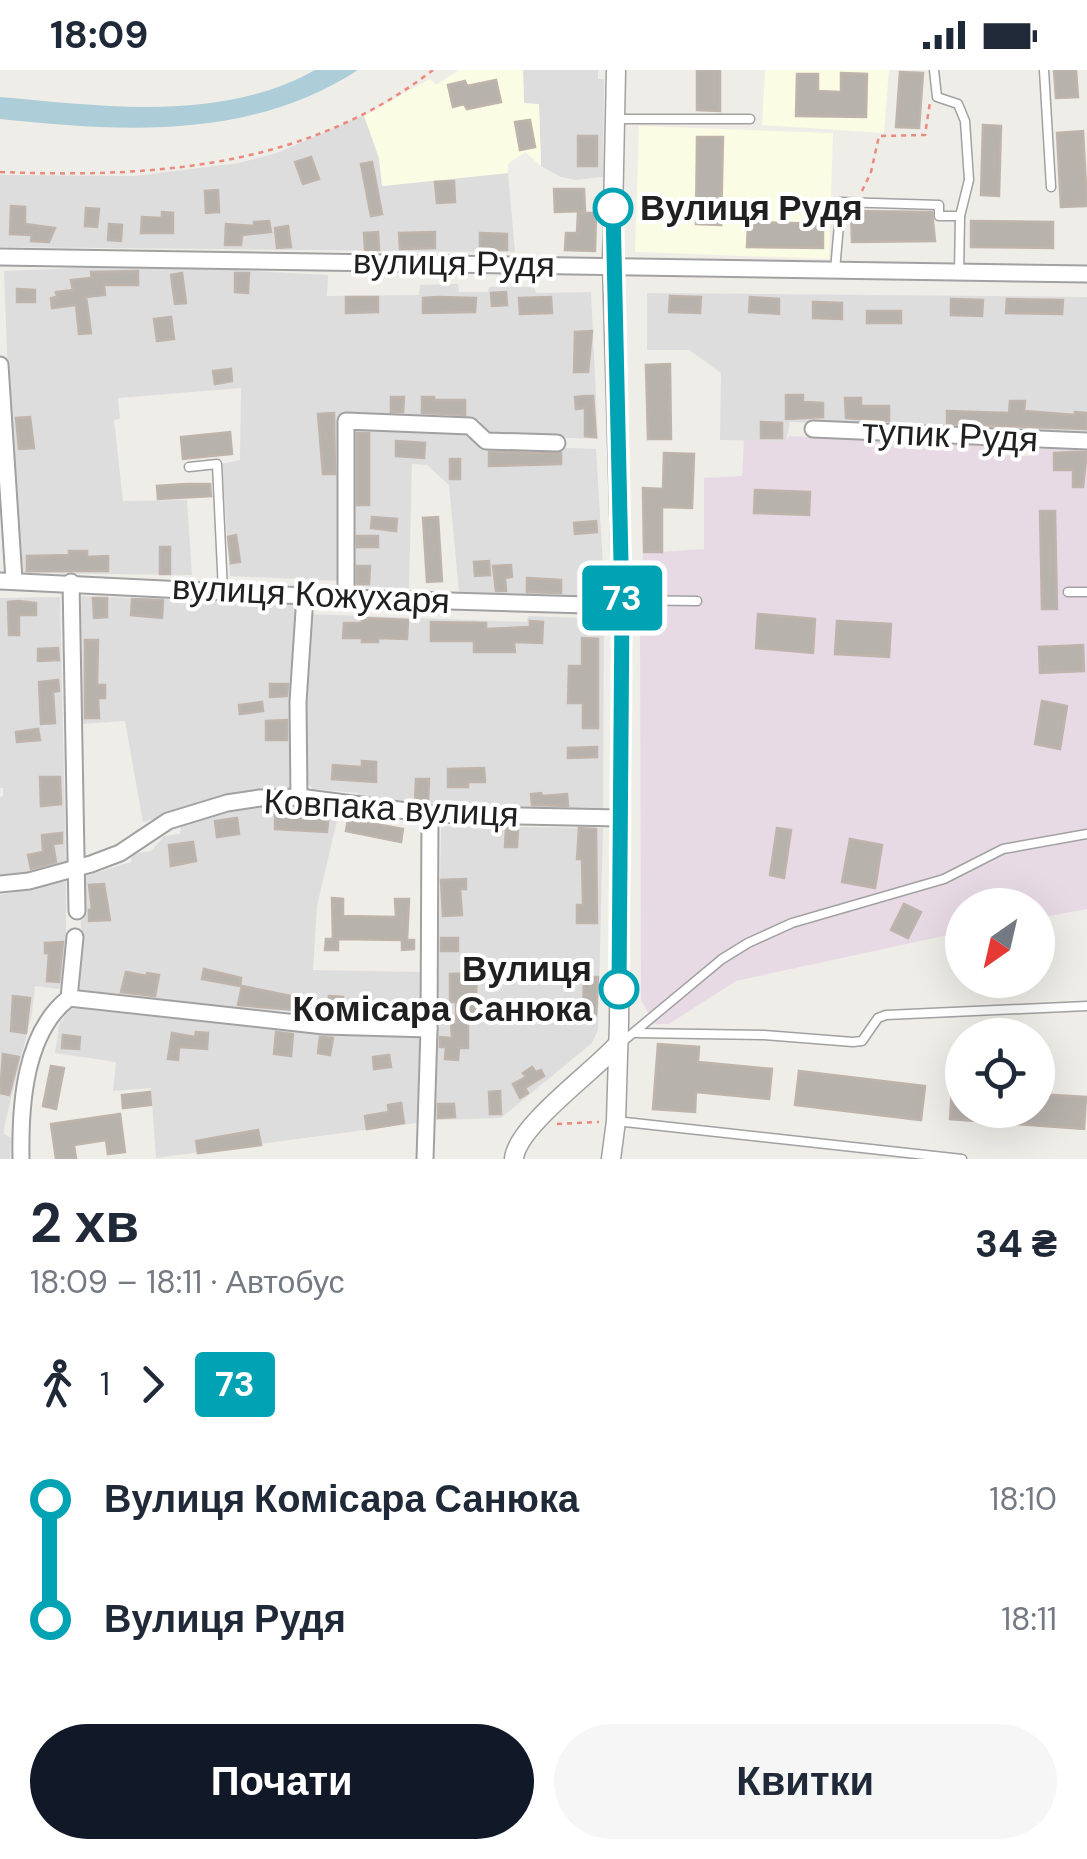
<!DOCTYPE html>
<html lang="uk">
<head>
<meta charset="utf-8">
<style>
  :root { --surface:#fff; --page:#f6f6f7; --text:#1f2937; --muted:#747a83; --accent:#111827 }
  body { margin:0; font-family:"DM Sans",sans-serif; background:var(--page); color:var(--text); height:100vh; display:flex; flex-direction:column; font-size:38px; white-space:nowrap }
  * { box-sizing:border-box; margin:0 }
  p { font-size:32px; color:var(--muted) }
  .icon { flex:none; width:55px; height:55px; fill:none; stroke:currentColor; stroke-width:2; stroke-linecap:round; stroke-linejoin:round }
  .map { position:relative; height:1089px; overflow:hidden }
  .side { display:flex; flex-direction:column; background:var(--surface); flex:1 }
  .side>* { flex:none }
  .badge { padding:0 20px; border-radius:8px; font-size:35px; line-height:65px }
  .needle { width:65px; rotate:214deg }
  .controls { position:absolute; left:945px; top:818px; display:grid; gap:20px }
  .controls a { display:grid; place-items:center; width:110px; height:110px; border-radius:50%; background:var(--surface); box-shadow:0 10px 40px #0002; font-size:50px }
  .map>.badge { position:absolute; translate:-50% -50%; box-shadow:0 0 0 5px #fff }
  .legs { display:flex; align-items:center; gap:15px; height:110px; padding:0 30px; font-size:32px }
  .legs p { margin-inline-start:auto }
  .overview { display:flex; align-items:center; justify-content:space-between; height:170px; padding:0 30px }
  h1 { font-size:55px; font-weight:700; line-height:75px }
  .cta { display:flex; gap:20px; margin-top:auto; padding:20px 30px }
  .cta a { flex:1; height:115px; border-radius:60px; background:var(--accent); color:#fff; font-size:40px; font-weight:700; line-height:115px; text-align:center }
  .cta a+a { background:var(--page); color:var(--text) }
  ul { padding:0 30px; list-style:none }
  li { display:flex; align-items:center; gap:35px; height:120px; font-size:38px }
  li i { display:grid; place-items:center; width:15px; height:100%; margin:0 12px; background:currentColor }
  li i::after { content:''; width:25px; height:25px; margin:-12px; border:8px solid; border-radius:50%; background:var(--surface) }
  li p { margin-inline-start:auto }
  li:first-child i { background:linear-gradient(#0000 50%,currentColor 0) }
  li:last-child i { background:linear-gradient(currentColor 50%,#0000 0) }
  .status { display:flex; justify-content:space-between; align-items:center; height:70px; padding:0 50px; background:var(--surface); direction:ltr }
  .status svg { height:28px; fill:currentColor }
  .map>svg:first-child { display:block }
</style>
</head>
<body>
<div class="status"><b>18:09</b><svg viewBox="0 0 49 12"><path d="M0 12V9h3v3zM5 12V6h3v6zM10 12V3h3v9zM15 12V0h3v12zM26 1h20v11H26zM47 4h2v5h-2z"/></svg></div>
<div class="map">
<svg width="1087" height="1089" viewBox="0 0 1087 1089">
  <rect width="100%" height="100%" fill="#efede8"/>
  <g fill="#dedddd">
    <path d="M523 0H598V9H604L603 107 575 110 561 107 541 96 539 34H524Z"/>
    <path d="M364 45 379 88 383 116 508 103 515 182 0 177V105L135 106 239 93 277 83Z"/>
    <path d="M145 195 328 205 327 226 419 225 420 215 458 214 459 222H488L489 217H534L536 223 591 222 598 369 483 365 480 350 341 344 340 511 230 506 222 394 240 390 241 318 118 328 120 349 114 350 123 431 187 430 192 505 23 503 8 311 4 201Z"/>
    <path d="M647 223 1087 227V366L790 352 786 371 720 370 721 303 689 280H647Z"/>
    <path d="M352 357 429 358 471 364 486 375 596 379 605 528 459 522 449 415 427 395 412 394 409 518 353 516Z"/>
    <path d="M81 526 297 534 292 725 240 726 195 734 193 739 143 752 125 651 82 654Z"/>
    <path d="M60 527 66 797 0 809V727L3 726V718H0V528Z"/>
    <path d="M309 544 527 552 528 546 604 549 603 745 528 738 500 740 499 736 411 735 358 728V723L313 719 304 709Z"/>
    <path d="M254 735H287L339 742 317 836 313 900 421 902 420 950 209 936 75 919 81 859 80 808 131 792 132 784 151 781 164 766 180 764 181 755 224 740Z"/>
    <path d="M441 756 603 758 598 960 592 973 501 1048 436 1050Z"/>
    <path d="M66 811V886L62 914 59 919 35 916 32 943 5 1053 4 1064 11 1068 10 1089H0V825Z"/>
    <path d="M70 938 299 962 420 966 417 1053 156 1088 151 1018 113 1021 116 992 55 983 59 955Z"/>
  </g>
  <path fill="#e8dae5" d="M789 366 988 376 989 385 1030 386 1031 379H1087V839L1038 848V835H962V862L736 911 669 954H655L641 930 640 558 643 483 704 479V408L742 406 744 370 786 371Z"/>
  <g fill="#fbfce4">
    <path d="M459 0H523L524 33 539 34 541 96 525 82 508 94V103L382 116 379 88 364 46 430 9 436 15Z"/>
    <path d="M765 0H889L884 63 762 55Z"/>
    <path d="M639 56 833 63 829 189 635 182Z"/>
  </g>
  <path fill="#adcdd8" d="M315 0H358C250 70 124 62 0 49V27C103 36 221 53 315 0Z"/>
  <g fill="#b8b2ad" stroke="#bfb4ab" stroke-width="2.5">
    <path d="M697 0H720V41L697 40Z"/>
    <path d="M1054 0H1076L1078 27 1056 28Z"/>
    <path d="M900 2 923 3 919 58 896 57Z"/>
    <path d="M841 3 867 4 866 47 796 46 797 4H818V21L841 22Z"/>
    <path d="M496 10 501 32 467 39 464 34 453 37 448 15 465 11 467 16Z"/>
    <path d="M530 50 535 77 520 80 515 52Z"/>
    <path d="M983 55 1001 56 999 126 981 125Z"/>
    <path d="M1083 61 1087 136 1061 137 1057 63Z"/>
    <rect x="578" y="66" width="19" height="30"/>
    <path d="M697 67H723L721 155 696 154Z"/>
    <path d="M311 87 319 109 303 114 295 92Z"/>
    <path d="M372 92 382 144 371 146 361 94Z"/>
    <path d="M454 111 455 132 437 133 435 112Z"/>
    <path d="M554 119H584L585 141 555 142Z"/>
    <path d="M218 120 219 142 206 143 205 121Z"/>
    <path d="M11 136 25 137V154L55 158 49 172 31 171 32 165 10 164Z"/>
    <path d="M86 138 99 139 97 157 85 156Z"/>
    <path d="M851 141 932 142 935 171 852 172Z"/>
    <path d="M162 142 173 143V163H141L142 147 162 148Z"/>
    <path d="M578 143H596L595 181 565 180 566 163H577Z"/>
    <path d="M269 151 271 162 242 165 241 175H225L226 154 254 156V152Z"/>
    <path d="M971 151 1053 152V178L971 177Z"/>
    <path d="M748 152 823 154V178L747 177Z"/>
    <path d="M109 154 122 155 121 171 108 170Z"/>
    <path d="M288 156 291 177 277 178 275 158Z"/>
    <path d="M378 162 379 180H365L364 163Z"/>
    <path d="M435 162V178L400 179 399 163Z"/>
    <path d="M480 163 507 164V180L480 179Z"/>
    <path d="M138 201V215H104L105 225 86 227 91 263 79 264 76 235 52 238 51 228 57 227 56 222 73 220 71 210 92 208 91 202Z"/>
    <path d="M182 203 186 233 175 234 171 205Z"/>
    <path d="M235 203H249L248 223 235 222Z"/>
    <path d="M17 219 35 220V232H17Z"/>
    <path d="M506 222 507 235 492 236 491 223Z"/>
    <path d="M670 226 701 227 700 243 669 242Z"/>
    <path d="M346 227H378V242L346 243Z"/>
    <path d="M438 227 476 228 475 242 423 243V228Z"/>
    <path d="M551 227 552 243 520 244 519 228Z"/>
    <path d="M750 227 779 229V244L749 242Z"/>
    <path d="M951 229 983 230 982 246 951 245Z"/>
    <path d="M1007 229 1063 230 1062 244 1006 243Z"/>
    <path d="M813 232 842 233V249L813 248Z"/>
    <rect x="867" y="241" width="34" height="12"/>
    <path d="M171 247 174 269 157 271 154 249Z"/>
    <path d="M592 261 588 302H574L575 262Z"/>
    <path d="M670 294 671 369H648L646 295Z"/>
    <path d="M231 299 232 311 215 314 213 301Z"/>
    <path d="M786 325H803V332L823 333V347L786 349Z"/>
    <path d="M585 326H593L596 367 585 366V338L576 339 575 327Z"/>
    <path d="M391 327H404L403 342H391Z"/>
    <path d="M422 327H434V330H465V345L422 343Z"/>
    <path d="M845 328H861V336H889V351L846 348Z"/>
    <path d="M1010 331H1025L1024 341 1075 345V342L1087 343V359L947 354V341L1009 343Z"/>
    <path d="M334 343 335 404H323L318 344Z"/>
    <path d="M30 347 34 378 19 379 16 348Z"/>
    <path d="M761 352 782 353V368H761Z"/>
    <path d="M230 362 232 384 183 389 181 367Z"/>
    <rect x="357" y="363" width="12" height="72"/>
    <path d="M396 371 425 373 424 388 396 386Z"/>
    <path d="M489 382 561 383V394L489 396Z"/>
    <path d="M1074 382H1087L1083 417H1073V400H1054V383Z"/>
    <path d="M664 383 694 384 692 438 662 437V482H644L643 418 663 419Z"/>
    <rect x="450" y="389" width="10" height="20"/>
    <path d="M187 414H210L211 426 158 429 157 416Z"/>
    <path d="M755 420 810 422 809 445 754 443Z"/>
    <path d="M1040 441H1055L1057 539H1042Z"/>
    <path d="M372 447 397 449 396 461 371 458Z"/>
    <path d="M438 447 442 511 427 512 423 448Z"/>
    <path d="M596 451 597 462 575 464 574 453Z"/>
    <path d="M236 465 240 492 231 493 228 467Z"/>
    <rect x="357" y="466" width="21" height="11"/>
    <rect x="160" y="477" width="10" height="27"/>
    <path d="M69 481H87V487L108 486V501H27V486L69 485Z"/>
    <path d="M489 491 490 505 475 506 474 492Z"/>
    <path d="M511 495 512 507 505 508 506 521H496L493 496Z"/>
    <path d="M357 496H370L369 514H357Z"/>
    <path d="M527 508 561 510V523L527 522Z"/>
    <path d="M93 528H107V547L94 548Z"/>
    <path d="M132 529 163 530 162 548 131 545Z"/>
    <path d="M19 531 36 533V545H19V565H9L8 532Z"/>
    <path d="M758 544 815 549 813 583 756 578Z"/>
    <path d="M362 548 408 550 407 569 378 568V572H362V568H343L344 553H362Z"/>
    <path d="M530 551 543 552 542 573 514 572 515 582H474V571H431V552L486 553V559L530 557Z"/>
    <path d="M837 551 891 554 889 587 835 584Z"/>
    <path d="M582 568 598 569V658H583V633H568L569 596H582Z"/>
    <path d="M85 570H98L97 615H105V628H98L99 648H85Z"/>
    <path d="M1083 575 1084 601 1040 603 1039 577Z"/>
    <path d="M58 578 59 590 38 591V579Z"/>
    <path d="M58 610 59 621 53 622 55 653 41 654 39 612Z"/>
    <path d="M270 614H288L287 626 270 627Z"/>
    <path d="M1042 631 1067 636 1060 679 1035 674Z"/>
    <path d="M262 632 263 641 240 644 239 635Z"/>
    <path d="M287 650V670H266V651Z"/>
    <path d="M38 659 40 670 17 672 16 662Z"/>
    <path d="M597 677V687L568 688V678Z"/>
    <path d="M362 691 376 692V712L332 709 333 695 362 697Z"/>
    <path d="M484 698 485 712H468V717H448V699Z"/>
    <path d="M40 707H60L61 734 41 736Z"/>
    <path d="M416 709H429L428 732 415 731Z"/>
    <path d="M541 723 542 726 567 724 568 736 532 735 531 724Z"/>
    <path d="M275 739 329 742 327 762 275 759Z"/>
    <path d="M237 748 239 764 217 767 215 751Z"/>
    <path d="M348 749 403 759 401 772 346 761Z"/>
    <path d="M506 758H518L517 777H505Z"/>
    <path d="M579 758 596 759 597 853H577V835H583L582 789H577Z"/>
    <path d="M777 758 791 760 784 808 770 805Z"/>
    <path d="M62 763V773L53 774 56 792 31 799 28 785 43 782 42 765Z"/>
    <path d="M850 769 882 775 875 818 842 812Z"/>
    <path d="M193 772 196 791 171 796 169 775Z"/>
    <path d="M466 809V819H460L462 845 443 846 441 810Z"/>
    <path d="M104 814 110 850 89 851V840L92 839 89 815Z"/>
    <path d="M332 828 343 829V846L396 847 395 829H409L407 870H414V879L402 880V870L338 869V880H325L326 869H333Z"/>
    <path d="M904 834 921 842 908 868 891 860Z"/>
    <rect x="441" y="868" width="17" height="13"/>
    <path d="M63 872 59 912 47 911 49 883H45V873Z"/>
    <path d="M204 899 241 908 240 916 202 909Z"/>
    <path d="M126 902 147 906V903L159 905 155 926 121 922Z"/>
    <path d="M477 903 475 946H468V978H459L458 990 445 989 446 977H440V967L452 968 451 952H456V932H450V904Z"/>
    <path d="M584 907H598L596 945H583Z"/>
    <path d="M242 916 296 927 294 940 238 935Z"/>
    <path d="M13 926 30 928 26 963 11 961Z"/>
    <path d="M329 926 343 927 342 945H328Z"/>
    <path d="M418 935V947H399L398 936Z"/>
    <path d="M196 962 208 963 207 979 179 977 178 990 168 989 172 963 195 967Z"/>
    <path d="M276 962 293 964 291 986 274 984Z"/>
    <path d="M63 965 80 967 79 979 62 978Z"/>
    <path d="M320 967 333 968 330 985 318 983Z"/>
    <path d="M658 974 699 977 698 992 772 999 769 1029 696 1022 695 1042 653 1039Z"/>
    <path d="M3 984 19 987 9 1025 0 1023Z"/>
    <path d="M389 985 391 997 374 999 373 987Z"/>
    <path d="M51 996 64 998 56 1039 43 1036Z"/>
    <path d="M532 997 536 1002 541 1000 544 1006 525 1018 528 1023 520 1028 513 1014 526 1007 523 1003Z"/>
    <path d="M799 1001 925 1016 921 1050 795 1035Z"/>
    <path d="M952 1018 962 1019V1040H1038V1024L1086 1027 1084 1059 950 1049Z"/>
    <path d="M500 1021 501 1044H490L489 1022Z"/>
    <path d="M150 1022 151 1035 123 1038 122 1025Z"/>
    <path d="M401 1033 404 1053 367 1059 365 1046 389 1042 388 1035Z"/>
    <path d="M438 1034H454L455 1047 438 1048Z"/>
    <path d="M120 1044 125 1082 108 1084 106 1070 74 1075 76 1089H56L51 1054Z"/>
    <path d="M258 1060 261 1075 198 1083 196 1071Z"/>
  </g>
  <g fill="none" stroke-linecap="round" stroke-linejoin="round">
    <g stroke="#a1a1a1" stroke-width="11">
      <g id="service">
        <path d="M934 0 937 27 958 34 965 51 969 110 960 146 959 203"/>
        <path d="M1044 0 1051 117"/>
        <path d="M615 49H750"/>
        <path d="M835 200 841 132 939 135V146H960"/>
        <path d="M189 397 217 394 223 521"/>
        <path d="M1068 522H1087"/>
        <path d="M622 530 697 531"/>
        <path d="M636 963 764 965 853 972 862 971 878 948 886 945 1087 936"/>
        <path d="M621 973 722 889 748 873 792 853 944 809 1003 779 1087 764"/>
        <path d="M616 1051 962 1089"/>
      </g>
    </g>
    <g stroke="#a1a1a1" stroke-width="19">
      <g id="minor">
        <path d="M0 187 1087 204"/>
        <path d="M0 295 14 510"/>
        <path d="M813 359 1087 371"/>
        <path d="M0 511 346 528 622 536"/>
        <path d="M71 512 77 841"/>
        <path d="M346 528V351L470 356 486 371 557 373"/>
        <path d="M299 727 298 632 305 526"/>
        <path d="M0 814 29 811 91 794 120 783 168 751 227 733 260 728 299 727 430 744 620 748"/>
        <path d="M69 928 324 956 429 959"/>
        <path d="M21 1089C20 1036 24 963 69 928L75 867"/>
        <path d="M425 1089 429 959 430 744"/>
      </g>
    </g>
    <g stroke="#a1a1a1" stroke-width="21">
      <g id="tertiary">
        <path d="M514 1089C516 1057 593 1002 617 975"/>
        <path d="M611 1089 616 1051 619 953 622 536 612 195 616 0"/>
      </g>
    </g>
    <g stroke="#ea8a7e" stroke-width="2.5" stroke-dasharray="5 5" stroke-linecap="butt">
      <path d="M0 102C154 108 306 98 433 0"/>
      <path d="M862 121 871 102 879 66 925 65 930 32"/>
      <path d="M557 1054 599 1052"/>
    </g>
    <use href="#service" stroke="#fff" stroke-width="8"/>
    <use href="#minor" stroke="#fff" stroke-width="15"/>
    <use href="#tertiary" stroke="#fff" stroke-width="18"/>
  </g>
  <g fill="none" stroke-linecap="round" stroke-linejoin="round">
    <g stroke="#fff" stroke-width="22">
      <path id="line-1" d="M613 138 622 536 619 919"/>
    </g>
    <use href="#line-1" stroke="#00a3b4" stroke-width="15"/>
  </g>
  <g fill="#fff" stroke="#00a3b4" stroke-width="5">
    <circle cx="613" cy="138" r="18"/>
    <circle cx="619" cy="919" r="18"/>
  </g>
  <g text-anchor="middle" dominant-baseline="central" stroke-width="8" stroke-linejoin="round" paint-order="stroke">
    <g font-size="35" font-weight="bold" fill="#202020" stroke="#fff" text-anchor="start">
      <text x="640" y="138">Вулиця Рудя</text>
      <text x="592" y="899" text-anchor="end">Вулиця<tspan x="592" dy="40">Комісара Санюка</tspan></text>
    </g>
    <g font-size="35" fill="#202020" stroke="#fff">
      <text transform="translate(454 193) rotate(1)">вулиця Рудя</text>
      <text transform="translate(950 365) rotate(3)">тупик Рудя</text>
      <text transform="translate(311 524) rotate(3)">вулиця Кожухаря</text>
      <text transform="translate(391 738) rotate(3)">Ковпака вулиця</text>
    </g>
  </g>
</svg>
<div class="controls">
<a><svg class="needle" viewBox="-14 -14 28 28"><path d="M0-13l5 13h-10z" fill="#e53935"/><path d="M0 13l5-13h-10z" fill="#747a83"/></svg></a>
<a><svg class="icon" aria-label="locate" viewBox="0 0 24 24"><circle cx="12" cy="12" r="6"/><path d="M12 2v4M12 18v4M2 12h4M18 12h4"/></svg></a>
</div>
<b class="badge" style="left:622px;top:528px;background:#00a3b4;color:#fff">73</b>
</div>
<section class="side">
<div class="overview"><div><h1>2 хв</h1><p>18:09 – 18:11 · Автобус</p></div><b>34 ₴</b></div>
<div class="legs"><svg class="icon" aria-label="walk" viewBox="0 0 24 24"><circle cx="13" cy="4" r="2"/><path d="M13 8l-2 6 4 7M11 14l-3 7M7 12l3-4h3l4 4"/></svg>1<svg class="icon" aria-label="forward" viewBox="0 0 24 24"><path d="M9 5l7 7-7 7"/></svg><b class="badge" style="background:#00a3b4;color:#fff">73</b></div>
<ul>
<li><i style="color:#00a3b4"></i><b>Вулиця Комісара Санюка</b><p>18:10</p></li>
<li><i style="color:#00a3b4"></i><b>Вулиця Рудя</b><p>18:11</p></li>
</ul>
<div class="cta"><a>Почати</a><a>Квитки</a></div>
</section>
</body>
</html>
